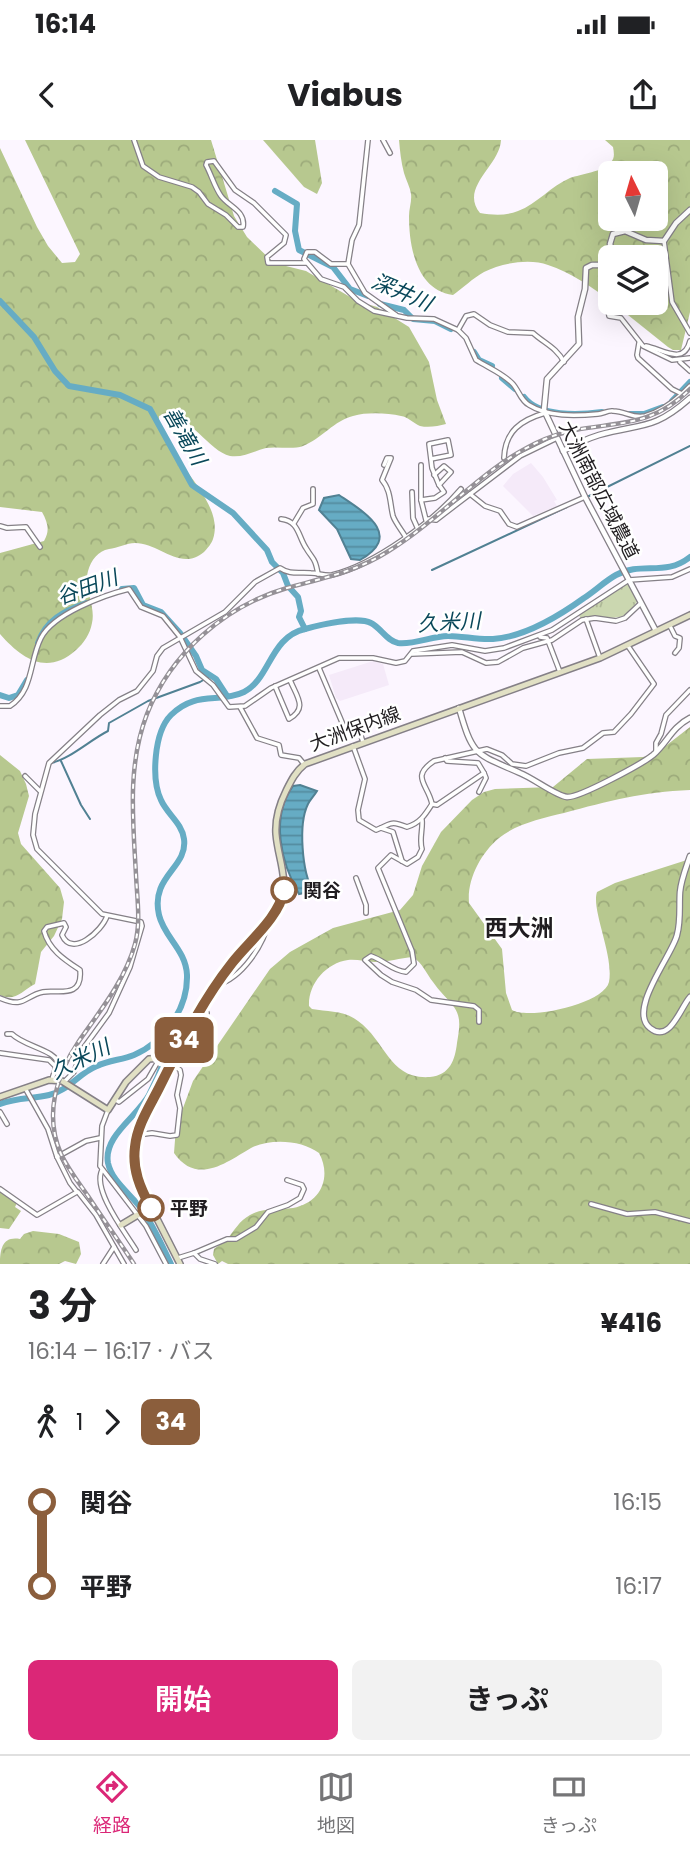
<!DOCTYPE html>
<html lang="ja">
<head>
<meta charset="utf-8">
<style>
  :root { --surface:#fff; --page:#f2f2f2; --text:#202124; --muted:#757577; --line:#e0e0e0; --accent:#db2777 }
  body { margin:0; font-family:Poppins,"Noto Sans JP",sans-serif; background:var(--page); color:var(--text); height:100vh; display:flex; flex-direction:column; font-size:26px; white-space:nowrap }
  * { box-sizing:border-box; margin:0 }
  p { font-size:23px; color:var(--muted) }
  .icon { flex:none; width:38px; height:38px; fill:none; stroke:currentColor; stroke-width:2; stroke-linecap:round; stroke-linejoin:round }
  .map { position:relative; height:1124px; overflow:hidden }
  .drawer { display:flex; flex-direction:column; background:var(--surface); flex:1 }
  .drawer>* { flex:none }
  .badge { padding:0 14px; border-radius:10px; font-size:24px; line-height:46px }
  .needle { width:46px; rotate:355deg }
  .controls { position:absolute; left:598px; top:21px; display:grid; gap:14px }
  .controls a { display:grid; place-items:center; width:70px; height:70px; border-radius:10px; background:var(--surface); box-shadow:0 7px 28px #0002; font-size:35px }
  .map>.badge { position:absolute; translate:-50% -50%; box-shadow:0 0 0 4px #fff }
  .legs { display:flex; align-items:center; gap:10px; height:77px; padding:0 28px; font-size:23px }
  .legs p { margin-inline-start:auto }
  .summary { display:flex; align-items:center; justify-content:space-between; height:119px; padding:0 28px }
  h1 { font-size:38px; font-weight:700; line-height:52px }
  .action { display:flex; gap:14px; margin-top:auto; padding:14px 28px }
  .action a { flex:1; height:80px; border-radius:10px; background:var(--accent); color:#fff; font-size:28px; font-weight:700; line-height:80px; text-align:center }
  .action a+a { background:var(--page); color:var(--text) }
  ul { padding:0 28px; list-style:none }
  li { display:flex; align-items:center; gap:24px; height:84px; font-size:26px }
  li i { display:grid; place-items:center; width:10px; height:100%; margin:0 9px; background:currentColor }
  li i::after { content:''; width:18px; height:18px; margin:-9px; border:5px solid; border-radius:50%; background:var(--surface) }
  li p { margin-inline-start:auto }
  li:first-child i { background:linear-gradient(#0000 50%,currentColor 0) }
  li:last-child i { background:linear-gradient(currentColor 50%,#0000 0) }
  .status { display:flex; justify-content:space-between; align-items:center; height:49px; padding:0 35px; background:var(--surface); direction:ltr }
  .status svg { height:19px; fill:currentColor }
  header { display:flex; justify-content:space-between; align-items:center; height:91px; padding:0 28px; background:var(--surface); font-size:32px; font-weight:700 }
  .tabs { display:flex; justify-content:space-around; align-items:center; height:98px; border-top:2px solid var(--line); background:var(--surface); font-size:19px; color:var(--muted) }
  .tabs a { display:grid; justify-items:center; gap:4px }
  .tabs .active { color:var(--accent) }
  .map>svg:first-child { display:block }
</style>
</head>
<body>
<div class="status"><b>16:14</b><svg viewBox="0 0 49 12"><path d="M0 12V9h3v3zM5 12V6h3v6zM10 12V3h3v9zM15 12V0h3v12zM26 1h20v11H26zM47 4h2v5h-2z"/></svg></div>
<header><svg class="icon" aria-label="back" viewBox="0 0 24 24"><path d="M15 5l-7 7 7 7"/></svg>Viabus<svg class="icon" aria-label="share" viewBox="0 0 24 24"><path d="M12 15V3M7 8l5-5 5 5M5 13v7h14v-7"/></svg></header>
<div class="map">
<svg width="690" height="1124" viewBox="0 0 690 1124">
  <defs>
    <pattern id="forest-crowns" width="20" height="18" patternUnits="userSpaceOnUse" patternTransform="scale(1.75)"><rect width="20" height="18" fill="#b7c88f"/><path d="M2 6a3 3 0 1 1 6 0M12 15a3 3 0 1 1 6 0" fill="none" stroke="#9dab7b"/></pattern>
    <pattern id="park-tufts" width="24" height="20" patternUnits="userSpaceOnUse" patternTransform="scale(1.75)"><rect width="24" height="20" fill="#cbd7b0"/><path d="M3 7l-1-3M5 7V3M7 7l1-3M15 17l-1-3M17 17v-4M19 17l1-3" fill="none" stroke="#aeb897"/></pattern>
    <pattern id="water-rules" width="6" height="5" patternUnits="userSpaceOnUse" patternTransform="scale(1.75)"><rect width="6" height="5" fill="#66acc4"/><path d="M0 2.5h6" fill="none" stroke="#548b9f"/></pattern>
  </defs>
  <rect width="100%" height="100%" fill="#fcf6ff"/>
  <g fill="#f5eaf9">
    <path d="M531 323 543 337 557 360 554 361 557 366 533 376 503 346 513 334Z"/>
    <path d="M373 521 383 524 389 545 340 561 336 558 329 535Z"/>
  </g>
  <g fill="url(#forest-crowns)" fill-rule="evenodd">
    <path d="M25 0H211L234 76 247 97 274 123 306 131 357 161 377 167 409 187 429 222 437 260 446 284C438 286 429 288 420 286 413 283 408 277 401 276 387 273 367 272 353 276 335 280 321 299 303 306 292 310 278 306 266 308 254 311 243 318 230 316 207 311 185 266 159 276 156 312 227 358 213 399 212 403 207 409 204 412 180 432 160 403 135 403 127 403 117 408 109 409 98 411 91 420 88 431 83 448 96 465 92 483 90 494 84 503 76 510 47 536 22 519 0 494V413L44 401C50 391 48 383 42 372L0 367V8L37 87 48 106 62 123 75 122 80 114Z"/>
    <path d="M263 0H315L322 43 317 54 304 47Z"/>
    <path d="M399 0H501C500 26 459 47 480 73 493 75 505 76 518 71 537 64 551 46 570 38 581 34 603 32 611 22 615 18 614 13 613 7L605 0H690V172L681 210H673L668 207 613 163H656V117H611V161C593 148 570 132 548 125 530 118 501 123 484 132 473 138 463 148 453 155 417 150 409 108 409 76 409 69 412 61 411 54 410 47 406 40 404 33 401 22 400 11 399 0ZM611 33H656V79H611Z"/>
    <path d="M690 587V650C643 652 608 661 564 673 543 678 516 684 499 698 481 713 467 739 469 763L502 809 506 853 512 870C529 880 604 864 609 842 614 815 591 770 597 752L615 743 690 719V1124H228L222 1121 218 1124 213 1115 214 1109C218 1106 224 1102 227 1099 235 1090 239 1081 250 1075 265 1067 278 1070 293 1068 321 1063 332 1037 319 1013 302 1000 270 998 251 1008 227 1022 197 1046 174 1013L176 987 193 941 270 829 290 812 333 788 400 770 413 755 422 726 441 692 472 660 484 652 495 649 553 647 587 619 643 617 650 615 663 608ZM413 817C423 824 426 833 433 842 439 851 447 858 454 867 462 878 459 890 457 903 455 920 450 935 430 937 389 940 386 901 358 881 344 870 328 872 312 869L309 866C308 844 326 823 348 820 357 819 366 822 375 822 388 822 400 818 413 817Z"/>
    <path d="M0 615 20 631 26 644 29 656 18 693 21 704 60 748 64 762 62 779 54 796 41 812 35 844C22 851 15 862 0 855Z"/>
    <path d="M0 1051 17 1063 15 1067 21 1071 9 1089 0 1088Z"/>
    <path d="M33 1091 59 1094 79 1102 81 1114 76 1124 65 1121 59 1124H0C0 1108 3 1096 20 1099L24 1094Z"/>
  </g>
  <path fill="url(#park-tufts)" d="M627 442 638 461C634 465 631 471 626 474 618 481 593 476 580 478L579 474Z"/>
  <g fill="url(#water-rules)" stroke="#518193" stroke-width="2">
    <path d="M339 355C364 372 404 395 360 420L351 419 337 389 319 370 324 358Z"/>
    <path d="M300 645 317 651C314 656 310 660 308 664 298 684 302 732 313 751L299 754C281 723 270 677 293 646Z"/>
  </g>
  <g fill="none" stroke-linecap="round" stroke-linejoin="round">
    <g stroke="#518193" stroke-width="2">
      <path d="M587 357 690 306"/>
      <path d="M432 430 567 367"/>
      <path d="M61 621 81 665 90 679"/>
      <path d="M51 623C70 619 90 600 108 591L109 583 148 561 200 542 210 536"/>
    </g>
    <g stroke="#66acc4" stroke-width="6">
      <path d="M275 51 297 64 295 91 299 110 333 127 350 149 368 156"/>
      <path d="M0 161 34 197 55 231 69 246 120 255 150 269 192 345 233 373 267 410 272 422 283 433 288 446 298 457 301 471 299 477 305 489"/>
      <path d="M380 164 404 170 413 179 435 181 451 189"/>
      <path d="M474 212 479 220 492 226"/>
      <path d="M502 238 515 249"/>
      <path d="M524 257C539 277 579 275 602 272"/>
      <path d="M672 261 690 242"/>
      <path d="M630 274H644L663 267"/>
      <path d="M122 449 134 448 143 465 161 472 180 493 196 516 202 530 216 539 227 556"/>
      <path d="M38 503C46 480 64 471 86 463"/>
      <path d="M0 555 9 558 18 555 27 540"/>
      <path d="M0 964C17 957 33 959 49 955 68 951 79 933 97 926 109 920 122 920 134 915 164 902 188 869 187 835 186 810 164 797 159 775 150 736 188 728 184 699 182 683 167 674 161 660 151 639 154 592 171 575 196 550 219 564 244 552 270 539 270 497 305 489 320 485 358 476 371 483 381 488 387 501 398 503 414 505 432 496 448 496 463 496 478 500 493 499 524 497 559 476 584 458 595 451 605 441 616 435 642 421 665 437 690 417"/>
      <path d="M171 1124C162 1106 154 1087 143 1071 132 1055 112 1042 108 1023 103 996 138 976 149 955 161 932 170 908 174 883"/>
    </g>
    <g stroke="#858087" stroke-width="6">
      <g id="minor">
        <path d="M134 0 143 26 159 37 192 47 199 52 208 64 226 75 238 87H243C246 71 229 67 221 56 215 48 211 34 206 25L207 22 214 21 235 50 254 63 286 95 284 103 267 117 268 123H306"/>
        <path d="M368 0 359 85 352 100 348 124H331L315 112H307L304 119 321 139 344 147 358 161 374 171 407 178 434 179 458 190 466 198 476 220C489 228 502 233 512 243 519 250 520 260 529 265 548 277 575 276 598 274 603 274 608 270 613 271 625 271 633 279 645 276 659 272 672 263 682 254"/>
        <path d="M383 0 390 13"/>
        <path d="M664 101 672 162 690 193"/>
        <path d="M348 124 365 153 396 175"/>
        <path d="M605 151 609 176 621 178 643 206 672 220 690 218"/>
        <path d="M458 190 466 176 474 174 490 185 508 192 533 193C544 203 557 208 564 222"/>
        <path d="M639 203 637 215 638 218 672 249 682 254 690 246"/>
        <path d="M646 206C662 209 684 226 690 201"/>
        <path d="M680 222 690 231"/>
        <path d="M504 318C505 291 521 280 545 273"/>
        <path d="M431 319 451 315 448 300 429 304 432 328 439 345"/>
        <path d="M384 325 387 318H391L382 340C391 350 390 365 393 376 395 382 402 391 405 396"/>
        <path d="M421 325V360L435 358 444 352 439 345 451 332 444 326 434 335"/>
        <path d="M412 352 413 378 417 387"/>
        <path d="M470 354 485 366 500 371 509 384 517 387 585 357"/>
        <path d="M421 360 426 380"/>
        <path d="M281 379C299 381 298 396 306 408 313 420 315 417 318 434"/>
        <path d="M428 379 436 380 520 316 557 298"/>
        <path d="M294 383 303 368 313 364V349"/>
        <path d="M0 386 7 388 26 387 40 407"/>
        <path d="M586 479 600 518"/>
        <path d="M670 486 675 496 680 498 679 508 675 513"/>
        <path d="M540 497 547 498 560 532"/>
        <path d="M412 514 462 512 486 523 498 522 523 508 552 500 582 480 595 478 616 481 625 478 641 463"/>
        <path d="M319 528 344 587 351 589 358 587 363 602"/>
        <path d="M275 546 289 579C308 568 297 557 290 540"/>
        <path d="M0 566H10C34 550 29 521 41 498 53 474 104 455 129 449L141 467 163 476 180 497 196 531 213 545 229 567 245 566 271 548 339 518H373L396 523 405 521 413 511 452 505 485 511 504 508 552 490 629 440 672 437 690 429"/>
        <path d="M240 567 257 598 279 605 281 615 299 618 304 624"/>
        <path d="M353 606 365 639 358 670 359 680 376 690C392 684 389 680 407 687 420 683 425 675 432 664 428 644 410 637 434 621L487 609 502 615 512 624 526 626 559 613 583 608 603 593 614 592 631 574 654 544 628 506"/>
        <path d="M656 612V603L661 594 666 575 690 550"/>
        <path d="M25 636 40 651"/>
        <path d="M479 652 486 638 484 633"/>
        <path d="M432 664 437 665 484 633 478 623 447 621 445 618"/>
        <path d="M422 680C423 690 419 699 422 709L418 717 407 724 391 715 378 728 412 811 414 824 406 832C392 831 384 820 371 816L365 820 381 835 392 842 416 850 431 860 474 866 479 870V882"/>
        <path d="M381 688 393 692 402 721"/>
        <path d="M356 738 366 765V773"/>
        <path d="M217 845C242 838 264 805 269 780"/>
        <path d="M0 858C25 869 24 856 43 852 56 849 83 860 80 830 65 820 49 810 44 791L47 787 64 783 66 787 62 795C72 818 102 791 107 776"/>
        <path d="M7 894H12C23 906 59 911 57 924 56 929 53 934 52 940"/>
        <path d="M0 913 49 920 56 927"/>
        <path d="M177 914 186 916C199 906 204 890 207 873L201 866"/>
        <path d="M65 941 74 932 82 910 109 873 130 827 142 786 141 782 102 774 37 709 33 695 35 674 49 623 100 575 119 560 137 551 153 531 157 516 163 508 225 472 255 442 280 428C290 435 298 432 311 433 318 433 325 436 332 435 374 425 434 381 461 349"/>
        <path d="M25 948 48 989 57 1017 86 1001 100 998"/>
        <path d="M116 960 119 962 148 939 160 918"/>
        <path d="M108 970 102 986 100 1026 146 1086 166 1124"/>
        <path d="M0 972 7 984"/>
        <path d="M138 995 152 993 170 996 177 995 180 968 177 955 181 935 180 930 171 923"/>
        <path d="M102 1030C92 1050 125 1092 136 1110"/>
        <path d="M0 1049 37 1075 77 1052 70 1043 57 1017"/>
        <path d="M78 1052 96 1075 124 1124"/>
        <path d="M591 1064 627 1074 655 1072 690 1081"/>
        <path d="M194 1113 227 1099H236L256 1087 268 1072 288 1065 300 1058 304 1049 302 1045 287 1040"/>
        <path d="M178 1118 194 1113 200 1119 215 1124"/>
        <path d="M103 1124 114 1107"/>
      </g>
    </g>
    <g stroke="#858087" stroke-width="7">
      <g id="tertiary">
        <path d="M614 117 610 104 613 94 625 91 646 100 664 101 676 83 690 70"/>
        <path d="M611 125H592L586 128 585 149 578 177 579 204 547 239 544 270 585 357 656 491"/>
        <path d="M563 311C574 305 586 299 599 295 641 283 653 291 690 258"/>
        <path d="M459 568C473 617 475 613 520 633 533 638 556 656 567 657 579 658 642 624 653 615 667 603 672 587 690 578"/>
        <path d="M690 716C686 728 681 740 680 752 679 766 681 781 677 795 673 814 627 870 650 888 670 904 680 868 690 857"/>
        <path d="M151 1067C116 1006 147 973 174 917"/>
      </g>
    </g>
    <g stroke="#858087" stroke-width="8">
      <g id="secondary">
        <path d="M0 957 49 940 62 941 108 970 126 942 149 919 174 917 196 875 212 849 279 765C290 739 278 720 276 694 275 679 279 665 286 651 291 641 295 632 305 624L600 518 690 475"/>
        <path d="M121 1085 151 1067 180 1124"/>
      </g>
    </g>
    <use href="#minor" stroke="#fff" stroke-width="3.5"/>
    <use href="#tertiary" stroke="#fff" stroke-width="4.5"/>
    <use href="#secondary" stroke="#e1e0c4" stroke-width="5"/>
    <g stroke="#959197" stroke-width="4.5">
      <path id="rail" d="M134 1124C119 1101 103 1079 88 1056 79 1043 68 1029 61 1014 44 975 56 935 79 901 100 871 125 840 135 804 141 782 137 758 136 735 133 680 127 626 147 574 171 513 225 466 287 448 323 438 355 432 387 412 442 379 485 324 545 299 599 277 644 296 690 249"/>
    </g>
    <use href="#rail" stroke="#fff" stroke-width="2" stroke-dasharray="5" stroke-linecap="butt"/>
  </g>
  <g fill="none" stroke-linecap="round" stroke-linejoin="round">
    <g stroke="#fff" stroke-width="16">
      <path id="line-1" d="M151 1068C140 1048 132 1029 135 1007 137 985 150 966 159 948 181 904 202 861 232 823 249 801 279 778 284 750"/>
    </g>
    <use href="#line-1" stroke="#8b5e3c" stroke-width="10"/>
  </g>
  <g fill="#fff" stroke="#8b5e3c" stroke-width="3.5">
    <circle cx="284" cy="750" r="12"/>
    <circle cx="151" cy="1068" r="12"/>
  </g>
  <g text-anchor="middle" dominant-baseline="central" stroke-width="5" stroke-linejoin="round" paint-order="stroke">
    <g font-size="19" fill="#201d20" stroke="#fff">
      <text transform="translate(599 350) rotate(63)">大洲南部広域農道</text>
      <text transform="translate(355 589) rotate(-20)">大洲保内線</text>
    </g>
    <g font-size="19" font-weight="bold" fill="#201d20" stroke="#fff" text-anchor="start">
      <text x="303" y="750">関谷</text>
      <text x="170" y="1068">平野</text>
    </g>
    <g font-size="21" font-style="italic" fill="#0a485a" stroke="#fff">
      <text transform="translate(402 152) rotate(23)">深井川</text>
      <text transform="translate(185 296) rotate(60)">善滝川</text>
      <text transform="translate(87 447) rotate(-20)">谷田川</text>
      <text transform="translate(449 482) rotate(-3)">久米川</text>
      <text transform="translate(80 919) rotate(-26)">久米川</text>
    </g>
    <g font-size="23" font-weight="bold" fill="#201d20" stroke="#fff">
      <text x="519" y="788">西大洲</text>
    </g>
  </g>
</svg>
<div class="controls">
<a><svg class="needle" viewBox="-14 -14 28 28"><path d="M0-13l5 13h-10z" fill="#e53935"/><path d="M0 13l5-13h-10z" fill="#757577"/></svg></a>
<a><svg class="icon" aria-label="layers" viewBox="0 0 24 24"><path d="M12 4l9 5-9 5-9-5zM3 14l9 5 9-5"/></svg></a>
</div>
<b class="badge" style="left:184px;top:900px;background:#8b5e3c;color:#fff">34</b>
</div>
<section class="drawer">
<div class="summary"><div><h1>3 分</h1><p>16:14 – 16:17 · バス</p></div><b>¥416</b></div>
<div class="legs"><svg class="icon" aria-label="walk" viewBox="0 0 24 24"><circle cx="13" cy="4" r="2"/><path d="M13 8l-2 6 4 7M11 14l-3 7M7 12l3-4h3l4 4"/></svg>1<svg class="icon" aria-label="forward" viewBox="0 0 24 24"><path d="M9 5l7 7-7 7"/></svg><b class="badge" style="background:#8b5e3c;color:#fff">34</b></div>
<ul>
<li><i style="color:#8b5e3c"></i><b>関谷</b><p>16:15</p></li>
<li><i style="color:#8b5e3c"></i><b>平野</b><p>16:17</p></li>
</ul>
<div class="action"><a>開始</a><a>きっぷ</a></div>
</section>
<nav class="tabs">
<a class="active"><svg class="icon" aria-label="directions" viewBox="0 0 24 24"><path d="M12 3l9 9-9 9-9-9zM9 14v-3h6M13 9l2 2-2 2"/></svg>経路</a>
<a><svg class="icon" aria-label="map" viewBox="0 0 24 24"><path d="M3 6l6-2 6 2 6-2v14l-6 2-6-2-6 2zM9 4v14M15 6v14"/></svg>地図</a>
<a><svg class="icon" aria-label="tickets" viewBox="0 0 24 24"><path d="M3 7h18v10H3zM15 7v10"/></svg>きっぷ</a>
</nav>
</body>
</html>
